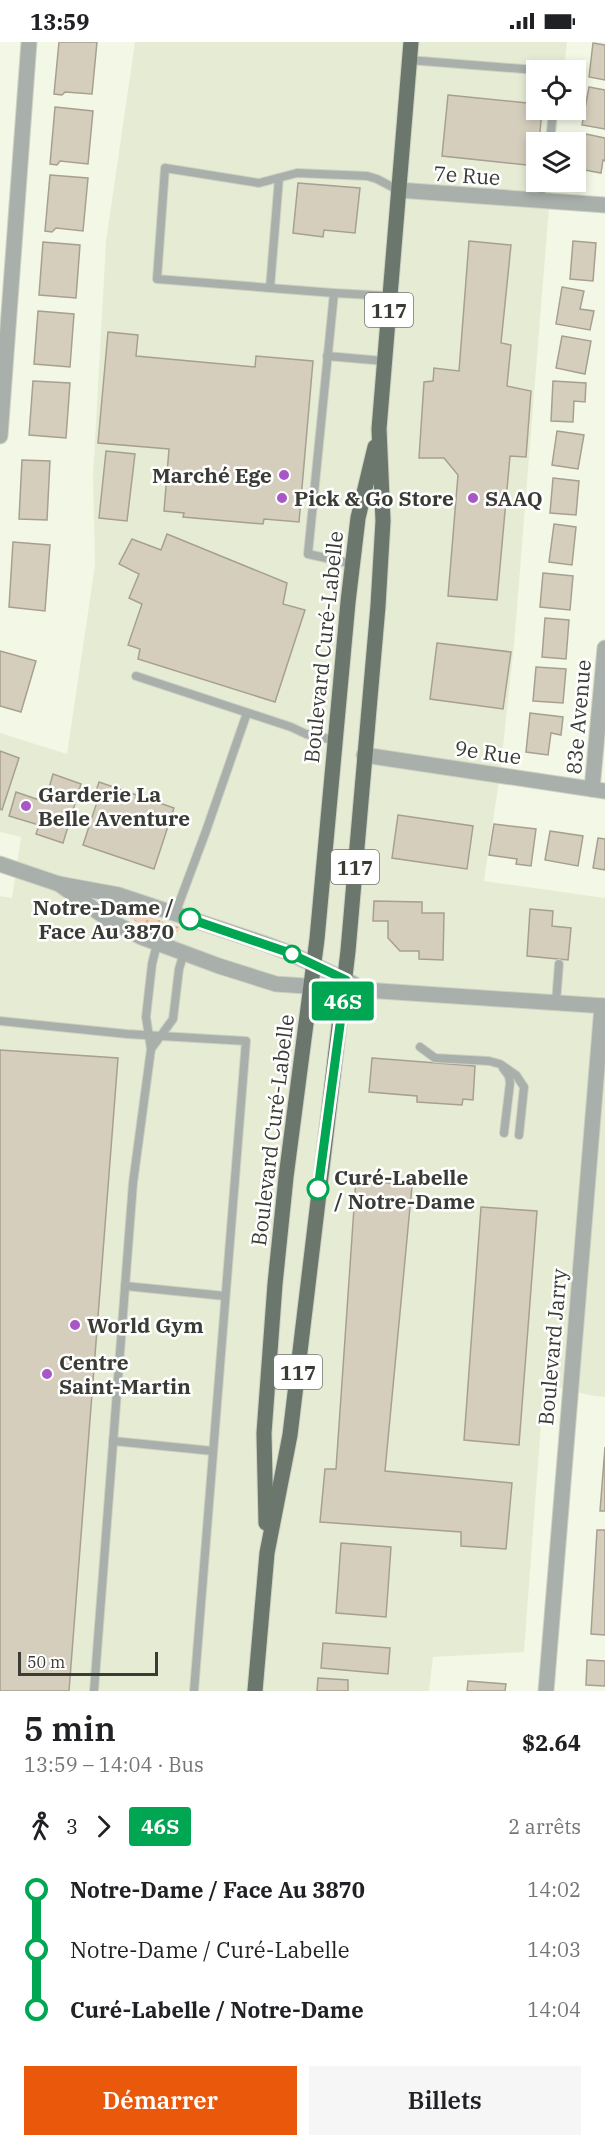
<!DOCTYPE html>
<html lang="fr">
<head>
<meta charset="utf-8">
<style>
  :root { --surface:#fff; --page:#f6f6f6; --text:#202124; --muted:#757577; --accent:#ea580c }
  body { margin:0; font-family:"IBM Plex Serif",serif; background:var(--page); color:var(--text); height:100vh; display:flex; flex-direction:column; font-size:22px; white-space:nowrap }
  * { box-sizing:border-box; margin:0 }
  p { font-size:20px; color:var(--muted) }
  .icon { flex:none; width:33px; height:33px; fill:none; stroke:currentColor; stroke-width:2; stroke-linecap:round; stroke-linejoin:round }
  .map { position:relative; height:1649px; overflow:hidden }
  .side { display:flex; flex-direction:column; background:var(--surface); flex:1 }
  .side>* { flex:none }
  .badge { padding:0 12px; border-radius:4px; font-size:21px; line-height:39px }
  .tools { position:absolute; left:526px; top:18px; display:grid; gap:12px }
  .tools a { display:grid; place-items:center; width:60px; height:60px; border-radius:0px; background:var(--surface); box-shadow:0 3px 9px #0003; font-size:30px }
  .scale { position:absolute; left:18px; bottom:15px; width:140px; box-sizing:border-box; padding-left:6px; border:3px solid #393b34; border-top:0; font-size:16px; line-height:21px; white-space:nowrap; color:#393b34; -webkit-text-stroke:4px #fff; paint-order:stroke }
  .map>.badge { position:absolute; translate:-50% -50%; box-shadow:0 0 0 3px #fff }
  .legs { display:flex; align-items:center; gap:9px; height:66px; padding:0 24px; font-size:20px }
  .legs p { margin-inline-start:auto }
  .summary { display:flex; align-items:center; justify-content:space-between; height:102px; padding:0 24px }
  h1 { font-size:33px; font-weight:600; line-height:45px }
  .button { display:flex; gap:12px; margin-top:auto; padding:12px 24px }
  .button a { flex:1; height:69px; border-radius:0px; background:var(--accent); color:#fff; font-size:24px; font-weight:600; line-height:69px; text-align:center }
  .button a+a { background:var(--page); color:var(--text) }
  ul { padding:0 24px; list-style:none }
  li { display:flex; align-items:center; gap:21px; height:60px; font-size:22px }
  li i { display:grid; place-items:center; width:9px; height:100%; margin:0 8px; background:currentColor }
  li i::after { content:''; width:15px; height:15px; margin:-8px; border:4px solid; border-radius:50%; background:var(--surface) }
  li p { margin-inline-start:auto }
  li:first-child i { background:linear-gradient(#0000 50%,currentColor 0) }
  li:last-child i { background:linear-gradient(currentColor 50%,#0000 0) }
  .status { display:flex; justify-content:space-between; align-items:center; height:42px; padding:0 30px; background:var(--surface); direction:ltr }
  .status svg { height:16px; fill:currentColor }
  .map>svg:first-child { display:block }
</style>
</head>
<body>
<div class="status"><b>13:59</b><svg viewBox="0 0 49 12"><path d="M0 12V9h3v3zM5 12V6h3v6zM10 12V3h3v9zM15 12V0h3v12zM26 1h20v11H26zM47 4h2v5h-2z"/></svg></div>
<div class="map">
<svg width="605" height="1649" viewBox="0 0 605 1649">
  <defs>
    <pattern id="grass-dots" width="8" height="8" patternUnits="userSpaceOnUse" patternTransform="scale(1.5)"><rect width="8" height="8" fill="#f3d0ba"/><path d="M2 2h.1M6 6h.1" fill="none" stroke="#d1b4a0" stroke-width="1.8" stroke-linecap="round"/></pattern>
  </defs>
  <rect width="100%" height="100%" fill="#f3f8e6"/>
  <path fill="#e6ecd4" d="M135 0H567L564 28H537V68H559L556 100H537V140H551L514 603 500 733 484 839 605 856V1355L589 1353 544 1342 524 1610 433 1615 429 1649H0V854L12 856 21 795 0 790V691L67 712 95 523 93 435 106 199Z"/>
  <path fill="url(#grass-dots)" d="M117 864 180 885 178 890 144 884 116 868Z"/>
  <g fill="#d5cebd" stroke="#a7a090" stroke-width="1.5">
    <path d="M59 0H97L92 52 65 50 62 53 54 52Z"/>
    <path d="M593 1 605 3V38L589 35Z"/>
    <path d="M589 45 605 48V87L582 83Z"/>
    <path d="M448 53 537 62V68H542L539 100H537L536 124 442 114Z"/>
    <path d="M55 65 93 69 88 122 60 119 57 123 50 122Z"/>
    <path d="M586 92 605 96V119L603 118 601 131 579 127Z"/>
    <path d="M50 133 88 136 83 189 56 186 52 190 45 189Z"/>
    <path d="M298 141 360 146 355 191 324 188 323 195 293 191Z"/>
    <path d="M469 199 511 203 501 301 511 303 507 344 531 349 526 415 510 414 497 558 448 554 458 433 444 416H419L424 340 433 339 434 326 459 329Z"/>
    <path d="M573 199 596 201 593 239 570 237Z"/>
    <path d="M43 200 80 203 76 256 39 253Z"/>
    <path d="M562 245 584 249 580 267 594 269 590 288 556 282Z"/>
    <path d="M38 269 74 272 70 325 34 322Z"/>
    <path d="M108 290 138 293 136 314 255 325 256 314 313 319 299 480 264 477 263 482 183 475 184 471 164 469 169 407 98 401Z"/>
    <path d="M562 294 591 299 585 332 556 326Z"/>
    <path d="M33 339 70 341 66 396 29 393Z"/>
    <path d="M553 339 586 341 585 360 574 359 573 380 551 379Z"/>
    <path d="M557 389 584 393 578 427 552 423Z"/>
    <path d="M106 409 135 412 127 479 99 476Z"/>
    <path d="M22 418 50 419 47 478 19 477Z"/>
    <path d="M553 436 579 439 576 473 550 471Z"/>
    <path d="M554 482 576 485 572 523 549 520Z"/>
    <path d="M167 492 287 541 283 562 305 568 275 660 138 617 140 607 128 603 142 562 129 556 139 532 119 522 132 497 161 508Z"/>
    <path d="M13 500 50 503 45 569 9 565Z"/>
    <path d="M543 531 573 534 570 568 540 565Z"/>
    <path d="M545 576 569 578 566 617 542 615Z"/>
    <path d="M437 601 511 610 503 667 430 657Z"/>
    <path d="M0 609 36 619 21 670 0 664Z"/>
    <path d="M536 625 566 627 563 661 533 659Z"/>
    <path d="M530 671 563 675 561 693 551 691 548 713 526 710Z"/>
    <path d="M0 709 19 716 2 768 0 767Z"/>
    <path d="M53 732 81 742 63 801 36 792 39 783 9 774 16 750 45 760Z"/>
    <path d="M99 740 174 766 154 827 83 803 97 760 93 758Z"/>
    <path d="M398 773 473 784 467 827 392 816Z"/>
    <path d="M494 782 536 787 531 824 516 822 517 817 489 813Z"/>
    <path d="M550 789 583 794 578 824 545 818Z"/>
    <path d="M598 796 605 797V828L593 826Z"/>
    <path d="M374 859 422 860V871H444L443 918 419 917V909H400L388 896V879H373Z"/>
    <path d="M530 867 553 869 552 884 571 886 568 918 527 914Z"/>
    <path d="M0 1008 118 1016 69 1649H0Z"/>
    <path d="M372 1016 475 1024 473 1058 463 1057 462 1063 417 1060V1054L369 1050Z"/>
    <path d="M356 1137 412 1144 385 1429 512 1441 506 1507 461 1504V1490L320 1480 325 1427H336Z"/>
    <path d="M481 1165 537 1169 519 1403 464 1398Z"/>
    <path d="M605 1405V1469H600Z"/>
    <path d="M597 1488H605V1593L591 1592Z"/>
    <path d="M341 1501 391 1505 386 1575 336 1571Z"/>
    <path d="M323 1601 390 1606 388 1632 321 1626Z"/>
    <path d="M587 1618 605 1619V1644L586 1643Z"/>
    <path d="M318 1636 348 1638V1649H317Z"/>
    <path d="M468 1639 506 1642 505 1649H467Z"/>
  </g>
  <g fill="none" stroke-linecap="round" stroke-linejoin="round">
    <g stroke="#ced2c2" stroke-width="10">
      <g id="service">
        <path d="M409 18 537 28"/>
        <path d="M550 100 553 68"/>
        <path d="M540 159 542 140"/>
        <path d="M270 246 279 136"/>
        <path d="M334 251 157 237 165 126 259 141 297 131 367 134 377 137 398 148"/>
        <path d="M327 314 384 319"/>
        <path d="M353 522 308 512 334 251 390 254"/>
        <path d="M136 634 291 685 306 692 334 698"/>
        <path d="M175 872 206 789 247 671"/>
        <path d="M556 960 559 922"/>
        <path d="M0 979 127 992 246 999 194 1649"/>
        <path d="M420 1005 435 1016 489 1019 500 1022 516 1033 524 1045 519 1093"/>
        <path d="M151 1007 173 977 179 927 184 911"/>
        <path d="M503 1026 509 1034 510 1041 504 1091"/>
        <path d="M125 1244 225 1254"/>
        <path d="M113 1399 213 1409"/>
        <path d="M94 1649 133 1141 151 1007 146 975 152 922 157 902"/>
      </g>
    </g>
    <g stroke="#ced2c2" stroke-width="17">
      <g id="minor">
        <path d="M398 148 605 163"/>
        <path d="M0 394 29 0"/>
        <path d="M364 713 605 749"/>
        <path d="M592 747 605 606"/>
        <path d="M546 1649 602 964"/>
      </g>
    </g>
    <g stroke="#ced2c2" stroke-width="17">
      <g id="tertiary">
        <path d="M0 822 59 842 119 853 263 901 287 910 354 942"/>
        <path d="M59 842 109 878 141 895 219 924 276 942 605 964"/>
      </g>
    </g>
    <g stroke="#ced2c2" stroke-width="17">
      <g id="primary">
        <path d="M266 1481 264 1391 275 1242 286 1135 317 897 348 560 358 476 375 405"/>
        <path d="M255 1649 267 1511 290 1393 348 909 378 564 383 479 379 387 411 0"/>
      </g>
    </g>
    <use href="#service" stroke="#a9b0ab" stroke-width="8"/>
    <use href="#minor" stroke="#a9b0ab" stroke-width="15"/>
    <use href="#tertiary" stroke="#a9b0ab" stroke-width="15"/>
    <use href="#primary" stroke="#6b776d" stroke-width="15"/>
  </g>
  <g fill="none" stroke-linecap="round" stroke-linejoin="round">
    <g stroke="#fff" stroke-width="14">
      <path id="line-1" d="M190 877 287 910 346 938 318 1147"/>
    </g>
    <use href="#line-1" stroke="#00a651" stroke-width="9"/>
  </g>
  <g fill="#a956c6" stroke="#fff" stroke-width="2">
    <circle cx="284" cy="433" r="6"/>
    <circle cx="282" cy="456" r="6"/>
    <circle cx="473" cy="456" r="6"/>
    <circle cx="26" cy="764" r="6"/>
    <circle cx="75" cy="1283" r="6"/>
    <circle cx="47" cy="1332" r="6"/>
  </g>
  <g fill="#fff" stroke="#00a651" stroke-width="3">
    <circle cx="190" cy="877" r="10"/>
    <circle cx="292" cy="912" r="8"/>
    <circle cx="318" cy="1147" r="10"/>
  </g>
  <g text-anchor="middle" dominant-baseline="central" stroke-width="5" stroke-linejoin="round" paint-order="stroke">
    <g fill="#fff" stroke="#747671" stroke-width="1.5">
      <rect x="365" y="251" width="48" height="34" rx="4.5"/>
      <rect x="331" y="808" width="48" height="34" rx="4.5"/>
      <rect x="274" y="1313" width="48" height="34" rx="4.5"/>
    </g>
    <g font-size="20" font-weight="bold" fill="#393b34">
      <text x="389" y="268">117</text>
      <text x="355" y="825">117</text>
      <text x="298" y="1330">117</text>
    </g>
    <g font-size="21" fill="#393b34" stroke="#fff">
      <text transform="translate(467 133) rotate(4)">7e Rue</text>
      <text transform="translate(323 605) rotate(-84)">Boulevard Curé-Labelle</text>
      <text transform="translate(578 675) rotate(-85)">83e Avenue</text>
      <text transform="translate(488 710) rotate(8)">9e Rue</text>
      <text transform="translate(272 1088) rotate(-83)">Boulevard Curé-Labelle</text>
      <text transform="translate(552 1305) rotate(-85)">Boulevard Jarry</text>
    </g>
    <g font-size="21" font-weight="bold" fill="#393b34" stroke="#fff" text-anchor="start">
      <text x="272" y="433" text-anchor="end">Marché Ege</text>
      <text x="294" y="456">Pick &amp; Go Store</text>
      <text x="485" y="456">SAAQ</text>
      <text x="38" y="752">Garderie La<tspan x="38" dy="24">Belle Aventure</tspan></text>
      <text x="87" y="1283">World Gym</text>
      <text x="59" y="1320">Centre<tspan x="59" dy="24">Saint-Martin</tspan></text>
    </g>
    <g font-size="21" font-weight="bold" fill="#393b34" stroke="#fff" text-anchor="end">
      <text x="174" y="865">Notre-Dame /<tspan x="174" dy="24">Face Au 3870</tspan></text>
      <text x="334" y="1135" text-anchor="start">Curé-Labelle<tspan x="334" dy="24">/ Notre-Dame</tspan></text>
    </g>
  </g>
</svg>
<div class="tools">
<a><svg class="icon" aria-label="locate" viewBox="0 0 24 24"><circle cx="12" cy="12" r="6"/><path d="M12 2v4M12 18v4M2 12h4M18 12h4"/></svg></a>
<a><svg class="icon" aria-label="layers" viewBox="0 0 24 24"><path d="M12 4l9 5-9 5-9-5zM3 14l9 5 9-5"/></svg></a>
</div>
<div class="scale">50 m</div>
<b class="badge" style="left:343px;top:959px;background:#00a651;color:#fff">46S</b>
</div>
<section class="side">
<div class="summary"><div><h1>5 min</h1><p>13:59 – 14:04 · Bus</p></div><b>$2.64</b></div>
<div class="legs"><svg class="icon" aria-label="walk" viewBox="0 0 24 24"><circle cx="13" cy="4" r="2"/><path d="M13 8l-2 6 4 7M11 14l-3 7M7 12l3-4h3l4 4"/></svg>3<svg class="icon" aria-label="forward" viewBox="0 0 24 24"><path d="M9 5l7 7-7 7"/></svg><b class="badge" style="background:#00a651;color:#fff">46S</b><p>2 arrêts</p></div>
<ul>
<li><i style="color:#00a651"></i><b>Notre-Dame / Face Au 3870</b><p>14:02</p></li>
<li><i style="color:#00a651"></i><span>Notre-Dame / Curé-Labelle</span><p>14:03</p></li>
<li><i style="color:#00a651"></i><b>Curé-Labelle / Notre-Dame</b><p>14:04</p></li>
</ul>
<div class="button"><a>Démarrer</a><a>Billets</a></div>
</section>
</body>
</html>
